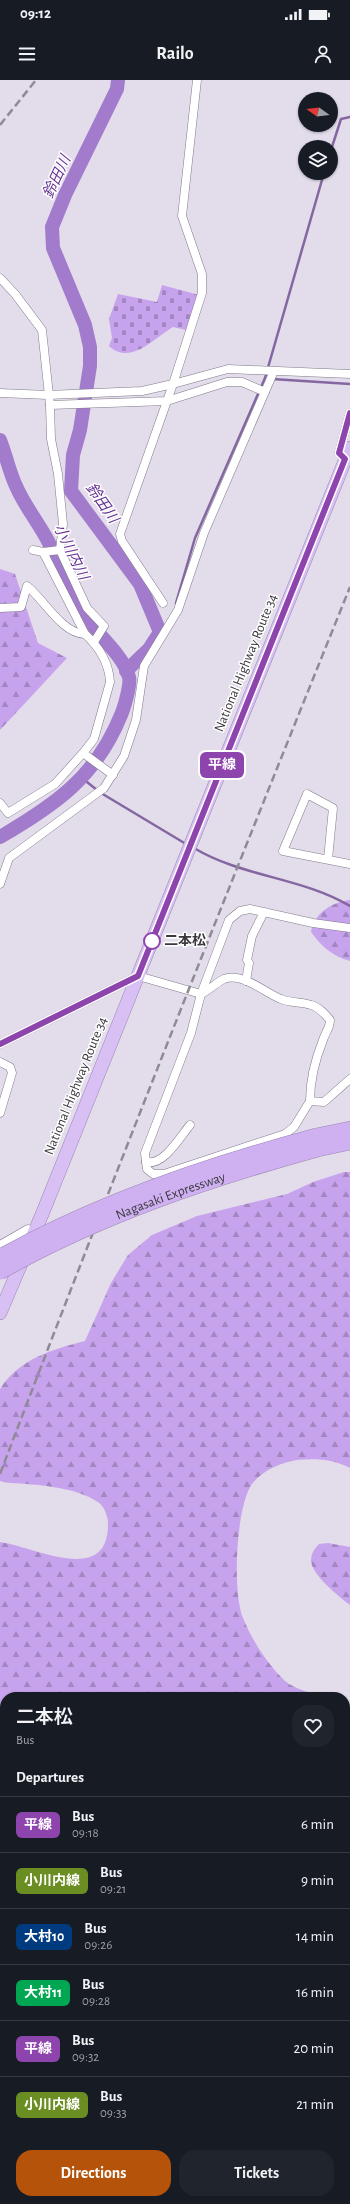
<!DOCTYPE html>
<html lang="en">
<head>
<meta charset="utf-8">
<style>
  :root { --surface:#171b24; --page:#20242c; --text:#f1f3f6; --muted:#9ea1a6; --line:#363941; --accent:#b45309 }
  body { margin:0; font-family:"Alegreya Sans","Noto Sans JP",sans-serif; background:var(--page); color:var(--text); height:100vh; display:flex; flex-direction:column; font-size:15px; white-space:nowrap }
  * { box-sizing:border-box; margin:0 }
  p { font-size:13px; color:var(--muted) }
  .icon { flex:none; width:22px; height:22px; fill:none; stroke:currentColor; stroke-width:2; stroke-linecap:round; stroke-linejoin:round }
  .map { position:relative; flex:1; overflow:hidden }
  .drawer { position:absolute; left:0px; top:1612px; width:350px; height:512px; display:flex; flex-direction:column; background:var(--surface); border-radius:16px 16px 0 0; box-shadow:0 1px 3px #0004 }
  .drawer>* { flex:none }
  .badge { padding:0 8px; border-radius:6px; font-size:14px; line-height:26px }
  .needle { width:26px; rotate:285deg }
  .controls { position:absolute; left:298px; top:12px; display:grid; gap:8px }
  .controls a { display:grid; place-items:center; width:40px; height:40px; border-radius:50%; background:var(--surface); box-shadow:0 1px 3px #0004; font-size:20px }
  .map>.badge { position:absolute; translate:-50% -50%; box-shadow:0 0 0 2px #fff }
  h2 { padding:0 16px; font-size:15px; line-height:36px }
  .round { display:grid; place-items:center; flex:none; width:42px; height:42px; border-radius:16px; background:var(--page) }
  .headline { display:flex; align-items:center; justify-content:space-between; height:68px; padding:0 16px }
  h1 { font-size:19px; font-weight:600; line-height:30px }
  .action { display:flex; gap:8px; margin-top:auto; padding:8px 16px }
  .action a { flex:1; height:46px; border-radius:16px; background:var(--accent); color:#fff; font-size:16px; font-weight:600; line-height:46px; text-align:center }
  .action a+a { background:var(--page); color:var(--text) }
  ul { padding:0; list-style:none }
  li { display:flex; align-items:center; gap:12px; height:56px; padding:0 16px; border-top:1px solid var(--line) }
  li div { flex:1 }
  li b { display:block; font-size:15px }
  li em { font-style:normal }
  li .badge { min-width:44px; font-weight:700; text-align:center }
  .status { display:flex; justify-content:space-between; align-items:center; height:28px; padding:0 20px; background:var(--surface); direction:ltr }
  .status svg { height:11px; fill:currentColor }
  header { display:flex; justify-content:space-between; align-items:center; height:52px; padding:0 16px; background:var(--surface); font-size:18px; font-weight:600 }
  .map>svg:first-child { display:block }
</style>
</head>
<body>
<div class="status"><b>09:12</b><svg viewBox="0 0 49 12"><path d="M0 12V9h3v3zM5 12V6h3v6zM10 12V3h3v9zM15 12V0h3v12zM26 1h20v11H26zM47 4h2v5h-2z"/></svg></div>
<header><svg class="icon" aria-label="menu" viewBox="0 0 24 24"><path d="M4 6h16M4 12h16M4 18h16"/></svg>Railo<svg class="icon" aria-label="person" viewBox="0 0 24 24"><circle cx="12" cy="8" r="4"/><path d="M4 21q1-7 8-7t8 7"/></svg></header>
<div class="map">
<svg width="350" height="2124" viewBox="0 0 350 2124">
  <defs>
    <pattern id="forest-firs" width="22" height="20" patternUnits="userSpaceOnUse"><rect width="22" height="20" fill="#c7a3ed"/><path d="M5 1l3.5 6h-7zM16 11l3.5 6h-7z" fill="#a386c1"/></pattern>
    <pattern id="cemetery-stones" width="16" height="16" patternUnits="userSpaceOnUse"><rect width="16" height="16" fill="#c7a3ed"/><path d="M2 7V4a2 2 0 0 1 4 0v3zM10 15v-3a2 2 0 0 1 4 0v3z" fill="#a386c1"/></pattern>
  </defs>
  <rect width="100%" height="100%" fill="#e3dceb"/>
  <g fill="url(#forest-firs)">
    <path d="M0 489 15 494 38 563 67 578 0 650Z"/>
    <path d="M350 820V881C332 876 322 867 311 852 314 833 332 822 350 820Z"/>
    <path d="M344 1092H350V1388C334 1379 314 1378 297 1380 280 1383 263 1390 252 1404 236 1426 232 1512 243 1538 252 1560 267 1584 285 1601 294 1609 312 1613 324 1617H5V1686L0 1683V1462C35 1467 109 1507 108 1443 108 1436 104 1426 98 1422 78 1409 50 1406 27 1404 18 1403 9 1404 0 1401V1309C19 1279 53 1269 85 1261L111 1203 128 1175 152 1155 197 1136 287 1114 313 1102Z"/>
    <path d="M328 1463 350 1467V1525C339 1517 312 1495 311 1481 311 1474 314 1469 319 1464Z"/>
    <path d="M345 1624 350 1625V2124H74L77 2119H345Z"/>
    <path d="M0 2005H5V2064L0 2062Z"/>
  </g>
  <path fill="url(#cemetery-stones)" d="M162 205 199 215 186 250 173 247C154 258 131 286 109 266L112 258 109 239 118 214 157 222Z"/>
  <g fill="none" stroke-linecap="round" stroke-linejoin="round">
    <g stroke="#8467a1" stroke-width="2.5">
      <path d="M331 70 341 39 350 37"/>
      <path d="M272 299 350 304"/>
      <path d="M176 523 195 458 265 298 324 93"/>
      <path d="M82 698 97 710"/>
      <path d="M101 713 186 764"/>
      <path d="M194 768C242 797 301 797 350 826"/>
    </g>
    <g stroke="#a37bcc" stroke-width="14">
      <path d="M118 0 117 9 65 115 52 147 53 168 85 245 90 267V286L80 350 73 375 71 411 140 504 160 552 149 569 126 591"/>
      <path d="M0 360C6 375 9 391 16 406 24 425 38 442 48 461 60 484 68 509 81 532 94 552 124 575 129 597 131 605 124 628 121 635 96 697 55 725 0 757"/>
    </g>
    <g stroke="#817b89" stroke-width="9">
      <g id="minor">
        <path d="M0 198 15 214 42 250 50 325 51 359 58 394 63 444 60 470 87 528 104 546 94 562"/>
        <path d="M0 313 48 315 142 311 173 304 228 289 350 294"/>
        <path d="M50 325 167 321 227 302H242L265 312"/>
        <path d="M348 378 345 379 339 373 350 333"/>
        <path d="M33 470 43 472 60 470"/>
        <path d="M43 472 85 554"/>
        <path d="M163 523 122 461 120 454 173 304 202 213V194L182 136 197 0"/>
        <path d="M0 528 21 527 27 506C43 518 62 554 85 554 99 567 109 583 110 602L94 659 83 673 113 695"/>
        <path d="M0 723 8 733 55 704 83 673"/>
        <path d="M328 779 333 728 307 714 283 771 350 784"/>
        <path d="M0 804 9 778 104 708 124 676 136 640 144 586 178 530 204 453 274 291"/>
        <path d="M246 901 249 883 247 880 252 856 264 832"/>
        <path d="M0 964 138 896 201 914C208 911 220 900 224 899 243 892 265 913 281 919 290 923 302 922 311 925 319 927 325 934 330 940 330 948 325 953 323 960 315 980 310 999 310 1021L324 1022 350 999"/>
        <path d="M0 982 10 987 12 993 0 1033"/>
        <path d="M190 1045C180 1057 164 1086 146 1082L145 1073 191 953 201 914 229 840 240 831 250 829 313 843 350 848"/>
        <path d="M146 1082 147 1089 153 1094H164L285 1054 294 1047 310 1021"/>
        <path d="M0 1165 28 1149 35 1151"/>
        <path d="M345 1628 350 1630"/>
        <path d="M345 1691 350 1699"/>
        <path d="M0 1761 5 1743"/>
        <path d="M345 1777H350"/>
        <path d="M345 2003 350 2009"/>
        <path d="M0 2111 5 2113"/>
      </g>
    </g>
    <g stroke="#9b86b2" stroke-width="14">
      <path id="trunk" d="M0 1233 43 1132 350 368"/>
    </g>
    <g stroke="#9b86b2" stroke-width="16">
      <g id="motorway">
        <path d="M316 1056 350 1049"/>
        <path d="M318 1069 350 1062"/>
      </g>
    </g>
    <use href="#minor" stroke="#fff" stroke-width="8"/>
    <use href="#trunk" stroke="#d8c0f4" stroke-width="13"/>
    <use href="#motorway" stroke="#cfb0f1" stroke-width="15"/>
    <g stroke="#8f8a95" stroke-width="2.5" stroke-dasharray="8 4" stroke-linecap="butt">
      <path d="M0 45 36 0"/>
      <path d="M0 1394C113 1097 231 802 350 507"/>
    </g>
    <g stroke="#9b86b2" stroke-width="16" stroke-linecap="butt">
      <g id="motorway-bridge">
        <path d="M0 1177C98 1122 207 1085 316 1056"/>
        <path id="s1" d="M0 1192C99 1136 209 1099 318 1069"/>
      </g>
    </g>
    <use href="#motorway-bridge" stroke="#cfb0f1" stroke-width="15"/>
  </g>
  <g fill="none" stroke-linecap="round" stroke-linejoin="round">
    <g stroke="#fff" stroke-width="9">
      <path id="line" d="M0 964 138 896 345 379 339 373 350 333"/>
    </g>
    <use href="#line" stroke="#8e44ad" stroke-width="6"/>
  </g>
  <circle fill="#fff" stroke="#8e44ad" stroke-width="2" cx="152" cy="861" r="8"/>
  <g text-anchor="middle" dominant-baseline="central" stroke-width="3" stroke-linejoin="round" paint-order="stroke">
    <g font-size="14" fill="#3b383e" stroke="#fff">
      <text transform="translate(246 583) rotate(-68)">National Highway Route 34</text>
      <text transform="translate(76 1006) rotate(-68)">National Highway Route 34</text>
      <text stroke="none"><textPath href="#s1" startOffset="187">Nagasaki Expressway</textPath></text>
    </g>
    <g font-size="14" font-weight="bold" fill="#3b383e" stroke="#fff" text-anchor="start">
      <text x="164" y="861">二本松</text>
    </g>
    <g font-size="15" font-style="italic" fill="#673394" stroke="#fff">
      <text transform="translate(57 97) rotate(-65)">鈴田川</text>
      <text transform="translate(102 423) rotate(55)">鈴田川</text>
      <text transform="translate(71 472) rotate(64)">小川内川</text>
    </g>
  </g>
</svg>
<div class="controls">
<a><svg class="needle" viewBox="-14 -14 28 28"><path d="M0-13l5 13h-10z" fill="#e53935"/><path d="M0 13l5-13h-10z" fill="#9ea1a6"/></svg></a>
<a><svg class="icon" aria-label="layers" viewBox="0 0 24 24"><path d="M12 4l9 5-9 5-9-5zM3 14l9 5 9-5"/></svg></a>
</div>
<b class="badge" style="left:222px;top:685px;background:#8e44ad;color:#fff">平線</b>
<section class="drawer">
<div class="headline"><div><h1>二本松</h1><p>Bus</p></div><a class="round"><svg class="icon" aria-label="heart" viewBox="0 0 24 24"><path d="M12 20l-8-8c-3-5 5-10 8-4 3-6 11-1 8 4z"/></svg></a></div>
<h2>Departures</h2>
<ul>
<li><span class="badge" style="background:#8e44ad;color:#fff">平線</span><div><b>Bus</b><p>09:18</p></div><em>6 min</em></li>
<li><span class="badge" style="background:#6b8e23;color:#fff">小川内線</span><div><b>Bus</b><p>09:21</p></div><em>9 min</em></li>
<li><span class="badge" style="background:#003b80;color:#fff">大村10</span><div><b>Bus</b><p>09:26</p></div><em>14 min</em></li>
<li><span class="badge" style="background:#00a651;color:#fff">大村11</span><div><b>Bus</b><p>09:28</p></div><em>16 min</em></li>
<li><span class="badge" style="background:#8e44ad;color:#fff">平線</span><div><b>Bus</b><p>09:32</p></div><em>20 min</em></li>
<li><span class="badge" style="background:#6b8e23;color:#fff">小川内線</span><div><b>Bus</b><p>09:33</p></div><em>21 min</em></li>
</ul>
<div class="action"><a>Directions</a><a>Tickets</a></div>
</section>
</div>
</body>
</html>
